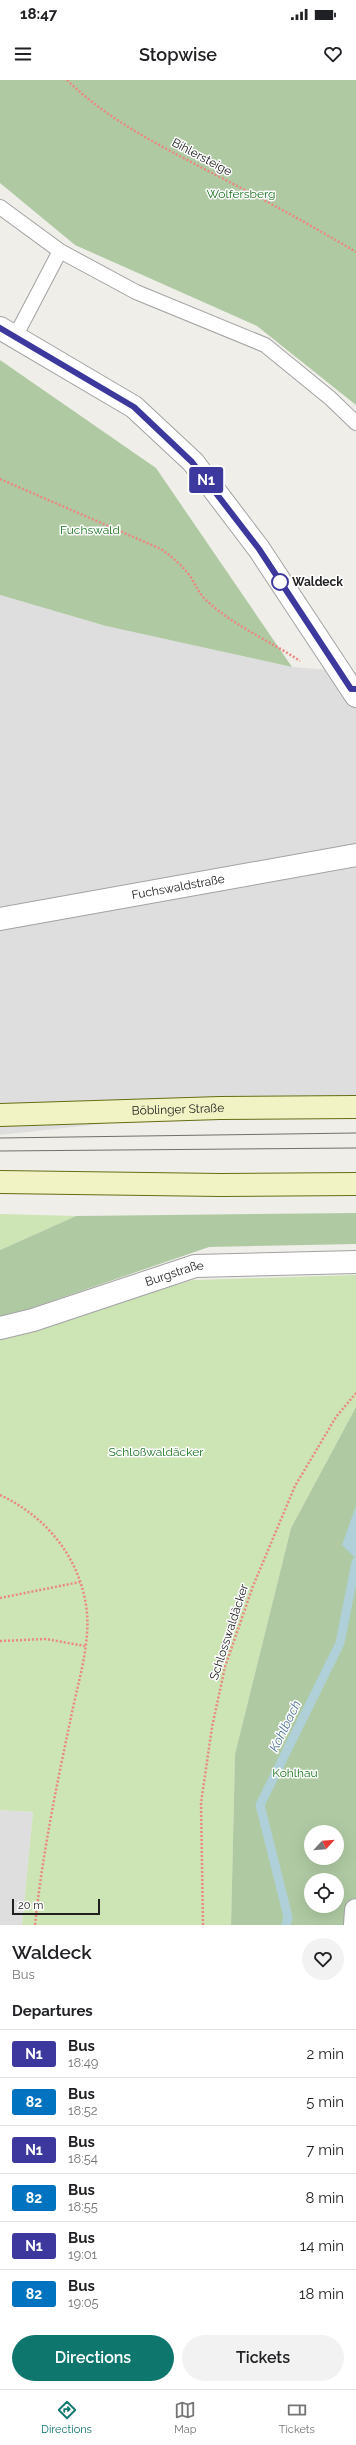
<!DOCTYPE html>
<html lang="en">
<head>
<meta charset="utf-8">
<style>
  :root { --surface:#fff; --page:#f2f2f2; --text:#202124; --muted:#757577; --line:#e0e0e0; --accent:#0f766e }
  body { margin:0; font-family:Raleway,sans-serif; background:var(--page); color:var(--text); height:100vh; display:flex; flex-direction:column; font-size:15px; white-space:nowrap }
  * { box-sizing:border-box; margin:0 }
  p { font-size:13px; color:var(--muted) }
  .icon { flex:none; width:22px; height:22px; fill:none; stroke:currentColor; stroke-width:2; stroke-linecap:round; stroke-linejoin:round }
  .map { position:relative; height:1845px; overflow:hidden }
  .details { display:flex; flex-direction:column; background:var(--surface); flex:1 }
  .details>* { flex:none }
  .badge { padding:0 8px; border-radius:3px; font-size:14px; line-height:26px }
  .needle { width:26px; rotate:64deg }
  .controls { position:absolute; left:304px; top:1745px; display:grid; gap:8px }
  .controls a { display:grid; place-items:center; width:40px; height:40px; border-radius:50%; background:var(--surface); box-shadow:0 4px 16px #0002; font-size:20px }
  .scale { position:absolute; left:12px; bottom:10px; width:88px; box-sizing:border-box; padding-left:4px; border:2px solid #212121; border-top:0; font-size:11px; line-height:14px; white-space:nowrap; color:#212121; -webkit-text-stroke:3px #fff; paint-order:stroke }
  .map>.badge { position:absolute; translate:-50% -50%; box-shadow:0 0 0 2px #fff }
  h2 { padding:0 12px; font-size:15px; line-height:36px }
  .round { display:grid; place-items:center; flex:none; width:42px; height:42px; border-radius:21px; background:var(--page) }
  .summary { display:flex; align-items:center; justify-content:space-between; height:68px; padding:0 12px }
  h1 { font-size:19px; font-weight:600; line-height:30px }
  .button { display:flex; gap:8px; margin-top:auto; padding:8px 12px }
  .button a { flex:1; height:46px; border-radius:24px; background:var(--accent); color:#fff; font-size:16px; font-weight:600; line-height:46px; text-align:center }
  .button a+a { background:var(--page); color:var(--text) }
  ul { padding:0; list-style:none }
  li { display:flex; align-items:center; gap:12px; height:48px; padding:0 12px; border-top:1px solid var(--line) }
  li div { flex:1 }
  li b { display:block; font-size:15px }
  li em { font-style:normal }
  li .badge { min-width:44px; font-weight:700; text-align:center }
  .status { display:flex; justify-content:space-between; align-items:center; height:28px; padding:0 20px; background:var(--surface); direction:ltr }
  .status svg { height:11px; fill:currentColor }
  header { display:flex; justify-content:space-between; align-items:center; height:52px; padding:0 12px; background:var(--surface); font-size:18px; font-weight:600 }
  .tabs { display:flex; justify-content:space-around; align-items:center; height:56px; border-top:1px solid var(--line); background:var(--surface); font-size:11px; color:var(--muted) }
  .tabs a { display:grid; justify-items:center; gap:2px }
  .tabs .on { color:var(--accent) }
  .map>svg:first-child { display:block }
</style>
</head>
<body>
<div class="status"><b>18:47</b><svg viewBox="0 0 49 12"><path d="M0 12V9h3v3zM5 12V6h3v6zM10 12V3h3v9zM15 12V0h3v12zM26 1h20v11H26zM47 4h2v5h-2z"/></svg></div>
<header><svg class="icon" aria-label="menu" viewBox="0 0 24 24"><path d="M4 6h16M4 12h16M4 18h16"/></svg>Stopwise<svg class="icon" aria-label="heart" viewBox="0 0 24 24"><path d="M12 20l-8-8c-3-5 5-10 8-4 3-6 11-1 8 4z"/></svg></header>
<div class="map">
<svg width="356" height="1845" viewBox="0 0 356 1845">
  <rect width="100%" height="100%" fill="#f0eee9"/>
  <g fill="#dfdede">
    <path d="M0 515 106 546 292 587 356 592V1016L0 1055Z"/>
    <path d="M0 1730 33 1732 22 1845H0Z"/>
  </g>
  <g fill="#cde4b5">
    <path d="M0 1134 76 1136 0 1170Z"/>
    <path d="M356 1195V1327L291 1448 235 1674 231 1845H22L33 1732 0 1730V1254L193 1200Z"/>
  </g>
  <g fill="#afcaa3" fill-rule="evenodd">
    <path d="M0 0H356V325L257 246 75 165 0 103Z"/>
    <path d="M0 280 156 388 292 587 106 546 0 515Z"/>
    <path d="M356 1133V1164L209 1167 0 1239V1170L76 1136Z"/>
    <path d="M356 1327V1845H231L235 1674 291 1448ZM311 1752H337V1778H311ZM311 1800H337V1826H311Z"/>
  </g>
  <path fill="#afd0d8" d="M356 1426V1479L342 1465Z"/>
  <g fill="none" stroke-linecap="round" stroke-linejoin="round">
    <path stroke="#afd0d8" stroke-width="9" d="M286 1845 288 1837 260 1725 340 1563 356 1482"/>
    <g stroke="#a2a2a2" stroke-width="16">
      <g id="lane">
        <path d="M0 127 60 171 136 212 265 265 330 318 356 343"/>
        <path d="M15 257 60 171"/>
      </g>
    </g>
    <g stroke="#a2a2a2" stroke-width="24">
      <g id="street">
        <path d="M0 248 134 327 193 382 259 469 356 616"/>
        <path id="s1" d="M0 839 356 775"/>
        <path id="s2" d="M0 1248 33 1240 195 1186 356 1182"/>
        <path d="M355 1845 356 1830"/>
      </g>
    </g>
    <g stroke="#666d13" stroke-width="24">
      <g id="secondary">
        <path id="s3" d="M0 1035 220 1028 356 1027"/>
        <path d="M0 1102 221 1105 356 1104"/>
      </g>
    </g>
    <g stroke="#ea8880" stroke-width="2.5" stroke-dasharray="2 2" stroke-linecap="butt">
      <path d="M67 0C109 41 161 66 212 93 261 118 309 144 356 172"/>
      <path d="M0 399 161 469C172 477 182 485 190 496 196 505 199 514 207 521 234 546 270 561 300 581"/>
      <path d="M0 1415C45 1436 78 1475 86 1525 92 1562 77 1605 70 1642 56 1708 42 1777 35 1845"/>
      <path d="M0 1518 80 1502"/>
      <path d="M0 1561 46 1559 85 1566"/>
      <path d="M203 1845 201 1723 212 1647 225 1587 253 1506 295 1406 336 1337 356 1313"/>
    </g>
    <use href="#lane" stroke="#fff" stroke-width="14"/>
    <use href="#street" stroke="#fff" stroke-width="22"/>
    <use href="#secondary" stroke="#f2f3c4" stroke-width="22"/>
    <g stroke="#6f6f6f" stroke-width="1">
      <path d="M0 1058 356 1053"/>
      <path d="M0 1071 356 1068"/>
    </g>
  </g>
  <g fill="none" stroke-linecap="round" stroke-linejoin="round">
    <g stroke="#fff" stroke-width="9">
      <path id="line" d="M0 248 134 327 192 382 259 469 351 609H356"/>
    </g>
    <use href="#line" stroke="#3c389e" stroke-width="6"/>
  </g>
  <circle fill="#fff" stroke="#3c389e" stroke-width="2" cx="280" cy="502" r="8"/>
  <g text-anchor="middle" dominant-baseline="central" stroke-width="3" stroke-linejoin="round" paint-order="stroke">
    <g font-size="12" fill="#212121" stroke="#fff">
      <text transform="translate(202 77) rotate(28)">Bihlersteige</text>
      <text stroke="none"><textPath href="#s1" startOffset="181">Fuchswaldstraße</textPath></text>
      <text stroke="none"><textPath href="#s3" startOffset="178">Böblinger Straße</textPath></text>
      <text stroke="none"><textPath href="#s2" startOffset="183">Burgstraße</textPath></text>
      <text transform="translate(229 1552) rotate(-72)">Schlosswaldäcker</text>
    </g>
    <g font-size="12" fill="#1a741f" stroke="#fff">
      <text x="241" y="114">Wolfersberg</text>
      <text x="90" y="450">Fuchswald</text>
      <text x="156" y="1372">Schloßwaldäcker</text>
      <text x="295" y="1693">Kohlhau</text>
    </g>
    <g font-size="12" font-weight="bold" fill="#212121" stroke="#fff" text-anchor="start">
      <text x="292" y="502">Waldeck</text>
    </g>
    <g font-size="13" font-style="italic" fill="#517697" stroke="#fff">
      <text transform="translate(285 1646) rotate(-64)">Kohlbach</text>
    </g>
  </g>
</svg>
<div class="controls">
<a><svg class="needle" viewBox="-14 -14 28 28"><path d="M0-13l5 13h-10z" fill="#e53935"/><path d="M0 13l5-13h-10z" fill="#757577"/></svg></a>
<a><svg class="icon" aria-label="locate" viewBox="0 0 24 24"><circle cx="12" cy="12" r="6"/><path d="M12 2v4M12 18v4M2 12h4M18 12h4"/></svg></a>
</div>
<div class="scale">20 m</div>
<b class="badge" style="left:206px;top:400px;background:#3c389e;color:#fff">N1</b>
</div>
<section class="details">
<div class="summary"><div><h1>Waldeck</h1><p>Bus</p></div><a class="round"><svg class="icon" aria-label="heart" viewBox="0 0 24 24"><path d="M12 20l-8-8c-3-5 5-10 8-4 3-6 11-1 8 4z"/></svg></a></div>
<h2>Departures</h2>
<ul>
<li><span class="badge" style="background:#3c389e;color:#fff">N1</span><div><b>Bus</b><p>18:49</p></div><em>2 min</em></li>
<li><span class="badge" style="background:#0073c0;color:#fff">82</span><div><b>Bus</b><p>18:52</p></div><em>5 min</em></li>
<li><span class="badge" style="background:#3c389e;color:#fff">N1</span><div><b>Bus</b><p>18:54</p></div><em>7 min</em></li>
<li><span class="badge" style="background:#0073c0;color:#fff">82</span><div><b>Bus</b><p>18:55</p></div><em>8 min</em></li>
<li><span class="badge" style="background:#3c389e;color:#fff">N1</span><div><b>Bus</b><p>19:01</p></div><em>14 min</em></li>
<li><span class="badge" style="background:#0073c0;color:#fff">82</span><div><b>Bus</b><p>19:05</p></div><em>18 min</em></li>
</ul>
<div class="button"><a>Directions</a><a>Tickets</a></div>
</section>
<nav class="tabs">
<a class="on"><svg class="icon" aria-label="directions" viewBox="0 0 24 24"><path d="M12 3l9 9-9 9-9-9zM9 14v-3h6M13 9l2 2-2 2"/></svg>Directions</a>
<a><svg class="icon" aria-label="map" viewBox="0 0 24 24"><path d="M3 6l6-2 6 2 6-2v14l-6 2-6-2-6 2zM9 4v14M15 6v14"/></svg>Map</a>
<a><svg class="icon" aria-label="tickets" viewBox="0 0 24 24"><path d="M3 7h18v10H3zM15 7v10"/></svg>Tickets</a>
</nav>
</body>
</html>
